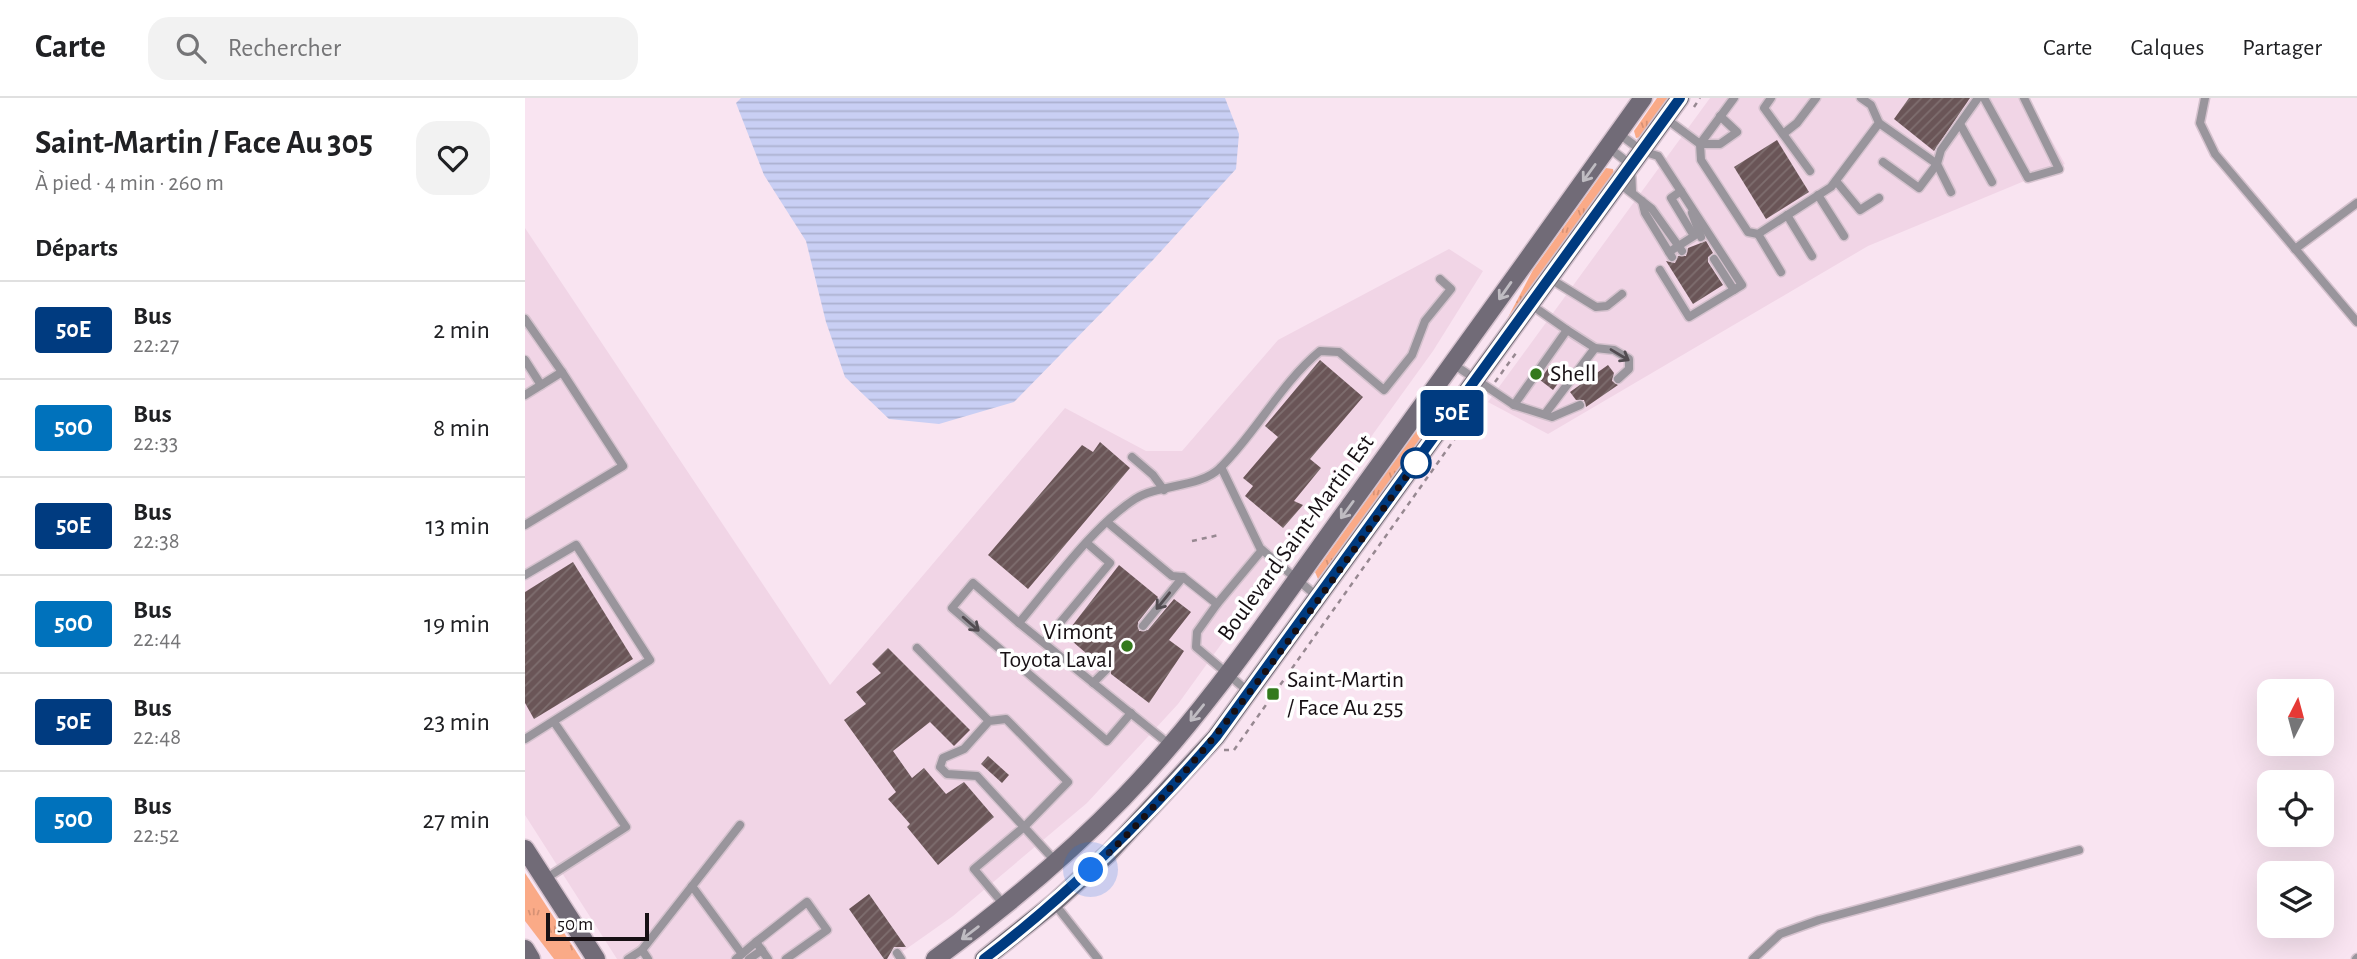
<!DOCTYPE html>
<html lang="fr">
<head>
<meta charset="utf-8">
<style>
  :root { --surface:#fff; --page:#f2f2f2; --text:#202124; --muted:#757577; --line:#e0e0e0 }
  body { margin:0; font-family:"Alegreya Sans",sans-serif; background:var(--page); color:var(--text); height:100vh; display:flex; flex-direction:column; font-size:26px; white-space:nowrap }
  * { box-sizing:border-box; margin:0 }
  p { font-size:23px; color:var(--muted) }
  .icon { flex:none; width:38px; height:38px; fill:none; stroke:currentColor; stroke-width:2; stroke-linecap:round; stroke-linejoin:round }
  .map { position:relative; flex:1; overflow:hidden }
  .details { display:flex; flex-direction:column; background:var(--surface); width:525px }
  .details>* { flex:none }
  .badge { padding:0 14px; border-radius:5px; font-size:24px; line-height:46px }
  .needle { width:46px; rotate:6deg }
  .buttons { position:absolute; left:1732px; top:581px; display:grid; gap:14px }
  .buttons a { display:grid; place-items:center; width:77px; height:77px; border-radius:14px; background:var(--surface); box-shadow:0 7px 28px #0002; font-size:35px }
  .scale { position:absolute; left:21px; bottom:18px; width:103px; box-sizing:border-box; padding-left:7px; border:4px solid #171014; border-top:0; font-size:19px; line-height:24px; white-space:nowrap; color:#171014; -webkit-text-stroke:5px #fff; paint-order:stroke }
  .you { position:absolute; width:35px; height:35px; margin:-18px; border:5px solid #fff; border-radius:50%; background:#1a73e8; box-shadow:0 0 0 10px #1a73e833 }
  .map>.badge { position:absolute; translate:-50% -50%; box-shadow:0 0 0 4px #fff }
  h2 { padding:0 35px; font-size:26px; line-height:63px }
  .round { display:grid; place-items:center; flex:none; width:74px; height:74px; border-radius:21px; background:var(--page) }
  .head { display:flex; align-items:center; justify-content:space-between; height:119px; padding:0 35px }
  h1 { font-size:33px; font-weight:700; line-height:52px }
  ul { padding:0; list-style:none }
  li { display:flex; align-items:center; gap:21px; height:98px; padding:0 35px; border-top:2px solid var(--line) }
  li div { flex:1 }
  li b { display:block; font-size:26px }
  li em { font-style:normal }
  li .badge { min-width:77px; font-weight:700; text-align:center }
  header { display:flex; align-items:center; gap:42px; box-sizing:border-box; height:98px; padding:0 35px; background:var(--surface); border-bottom:2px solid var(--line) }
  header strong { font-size:33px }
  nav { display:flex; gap:38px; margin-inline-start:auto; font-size:24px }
  .search { width:490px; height:63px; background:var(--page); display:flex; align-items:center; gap:18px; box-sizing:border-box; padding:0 24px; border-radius:21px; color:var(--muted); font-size:26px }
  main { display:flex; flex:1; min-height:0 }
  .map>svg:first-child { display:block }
</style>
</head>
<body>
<header>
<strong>Carte</strong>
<div class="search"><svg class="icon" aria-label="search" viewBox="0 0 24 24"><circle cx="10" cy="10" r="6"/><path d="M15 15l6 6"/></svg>Rechercher</div>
<nav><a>Carte</a><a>Calques</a><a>Partager</a></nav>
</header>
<main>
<section class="details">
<div class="head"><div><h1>Saint-Martin / Face Au 305</h1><p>À pied · 4 min · 260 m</p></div><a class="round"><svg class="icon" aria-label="heart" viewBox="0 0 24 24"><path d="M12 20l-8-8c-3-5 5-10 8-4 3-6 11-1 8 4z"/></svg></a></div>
<h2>Départs</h2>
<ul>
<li><span class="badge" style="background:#003b80;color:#fff">50E</span><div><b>Bus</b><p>22:27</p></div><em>2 min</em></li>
<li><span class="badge" style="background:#0072bc;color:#fff">50O</span><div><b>Bus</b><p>22:33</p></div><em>8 min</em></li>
<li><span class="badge" style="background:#003b80;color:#fff">50E</span><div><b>Bus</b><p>22:38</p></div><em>13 min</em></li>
<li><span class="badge" style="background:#0072bc;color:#fff">50O</span><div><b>Bus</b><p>22:44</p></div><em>19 min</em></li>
<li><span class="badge" style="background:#003b80;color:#fff">50E</span><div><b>Bus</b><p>22:48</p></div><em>23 min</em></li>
<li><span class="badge" style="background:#0072bc;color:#fff">50O</span><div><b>Bus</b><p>22:52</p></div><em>27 min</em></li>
</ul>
</section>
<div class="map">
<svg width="1832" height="861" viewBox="0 0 1832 861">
  <defs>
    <pattern id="grass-tufts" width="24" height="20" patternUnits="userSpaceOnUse" patternTransform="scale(1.75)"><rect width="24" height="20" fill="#faaa87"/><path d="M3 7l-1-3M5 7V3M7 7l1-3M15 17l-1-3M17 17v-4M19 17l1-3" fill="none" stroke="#d69174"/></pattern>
    <pattern id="water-rules" width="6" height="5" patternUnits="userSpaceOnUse" patternTransform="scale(1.75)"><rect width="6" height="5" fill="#c9cff4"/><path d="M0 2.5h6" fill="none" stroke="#acb1d0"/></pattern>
    <pattern id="building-hatch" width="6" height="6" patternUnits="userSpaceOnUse" patternTransform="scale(1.75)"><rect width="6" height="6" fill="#6a5557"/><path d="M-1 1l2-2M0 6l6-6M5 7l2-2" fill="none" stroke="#7e6e6f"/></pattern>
  </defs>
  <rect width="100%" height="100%" fill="#f9e4f1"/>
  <g fill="#f1d5e6">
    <path d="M1185 0H1503L1540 66 1343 148 1023 336 963 304Z"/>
    <path d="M0 130 305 587 540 310 621 353H657L753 242 924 151 958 173 908 253 653 606 562 705 428 818 367 861H92L0 717Z"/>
  </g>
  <g fill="url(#grass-tufts)">
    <path d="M1132 0H1145L1116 39 1111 40 1109 33Z"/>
    <path d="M1081 70 1088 71 1089 76 978 229 1008 172Z"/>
    <path d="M926 290 930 296 793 481 790 474 921 291Z"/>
    <path d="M0 775 56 861H29L0 823Z"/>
  </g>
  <path fill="url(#water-rules)" d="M216 0H700L714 36 711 71 628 162 489 304 414 326 364 321 320 279 301 224 281 143 239 77 211 5Z"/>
  <g fill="url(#building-hatch)">
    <path d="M1384 0H1445L1409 53 1369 21Z"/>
    <path d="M1252 42 1284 94 1241 121 1209 69Z"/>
    <path d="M1181 143 1188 155 1183 159V164L1198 187 1168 206 1141 163 1150 165 1153 158H1161L1163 150Z"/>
    <path d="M795 262 838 299 785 361 796 370 769 403 778 407 758 430 720 398 728 388 718 380 753 339 740 328Z"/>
    <path d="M1026 266 1040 276 1028 292 1015 282Z"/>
    <path d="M1083 267 1089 275 1087 283 1093 287 1061 309 1059 302H1051L1045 294Z"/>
    <path d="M575 344 605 370 503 491 463 457 557 347 568 354Z"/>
    <path d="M48 464 108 561 9 621 0 605V494Z"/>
    <path d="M594 467 633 499 613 524 614 533 623 532 649 501 666 514 644 542 659 553 624 605 586 576 585 567 576 568 540 537Z"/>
    <path d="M363 550 445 632 429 648 405 624 368 653 387 680 399 670 421 696 439 684 469 719 413 767 382 729 385 726 363 701 371 694 319 622 341 606 331 594 356 575 347 566Z"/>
    <path d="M463 658 484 677 477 685 456 666Z"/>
    <path d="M344 796 381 849H369L362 861H359L324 811Z"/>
  </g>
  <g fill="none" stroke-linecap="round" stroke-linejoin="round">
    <g stroke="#d5c2ce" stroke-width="11">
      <g id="lane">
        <path d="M1246 0 1239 10 1285 73"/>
        <path d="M1459 0 1503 80 1534 71 1499 0"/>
        <path d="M1680 0 1675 25 1690 56 1832 224"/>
        <path d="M1195 18 1212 34 1195 46H1175L1176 62 1223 134 1233 136 1306 89 1354 25 1346 7 1336 0"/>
        <path d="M1140 20 1175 46 1209 0"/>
        <path d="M1354 25 1412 66 1426 94"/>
        <path d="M1435 26 1467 84"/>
        <path d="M1093 35 1117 53 1133 58 1217 187 1164 219 1135 172"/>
        <path d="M1258 36 1272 25 1291 0"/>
        <path d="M1083 49 1106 67 1107 94"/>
        <path d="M1358 64 1394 90 1412 66 1416 52 1453 0"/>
        <path d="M1311 83 1335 112 1354 100"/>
        <path d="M1094 85 1127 111 1157 153"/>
        <path d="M1293 97 1319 138"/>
        <path d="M1117 103 1120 115 1147 159"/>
        <path d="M1167 115 1176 139"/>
        <path d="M1262 117 1287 158"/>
        <path d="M1233 136 1256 174"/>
        <path d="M1770 151 1832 105"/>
        <path d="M1144 154 1169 138 1146 100 1156 93"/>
        <path d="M1189 161 1209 192"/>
        <path d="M1024 180 1071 209 1082 208 1097 196"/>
        <path d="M0 221 37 274"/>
        <path d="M1042 232 1070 250 1089 252 1104 261V271L1093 281"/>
        <path d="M0 262 16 287"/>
        <path d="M928 266 989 307 1042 232 1005 206"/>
        <path d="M0 297 37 274 98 368 0 427"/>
        <path d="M989 307 1027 319 1055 307"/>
        <path d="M1020 316 1070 250"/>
        <path d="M607 359 628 377 639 392"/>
        <path d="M696 369 735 450 794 500"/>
        <path d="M582 424 647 478 658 479 692 506 672 534 671 549 725 595"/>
        <path d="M0 477 51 447 125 562 0 641"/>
        <path d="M692 506 737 452"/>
        <path d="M494 525 448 485 427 510 582 643 606 615"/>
        <path d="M618 528 658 479"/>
        <path d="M519 544 585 465 563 446"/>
        <path d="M392 550 464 623 481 621 543 684 499 729 452 678 422 676 415 669 418 660 439 651 464 623"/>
        <path d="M568 585 581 572"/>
        <path d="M645 647 494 525C527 486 568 428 610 401 633 386 675 390 695 370 731 335 756 285 795 253L814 254 859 292 887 257 900 223 926 191 915 181"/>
        <path d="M20 781 101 729 29 624"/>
        <path d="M167 788 217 856"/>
        <path d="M529 805 573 861"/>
        <path d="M480 808 449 771 499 729 531 764"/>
        <path d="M231 844 282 804 302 832 261 861"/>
        <path d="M117 852 215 727"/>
        <path d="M372 855 376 861"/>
        <path d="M103 861 117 852 123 861"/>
        <path d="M211 861 231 844 243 861"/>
        <path d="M224 861 237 852"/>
        <path d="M1228 861 1255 836 1294 822 1554 752"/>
        <path d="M1831 861 1832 860"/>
      </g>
    </g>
    <g stroke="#d5c2ce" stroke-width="21">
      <g id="secondary">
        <path d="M0 751 71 861"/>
        <path d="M0 851 6 861"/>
        <path d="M410 861C477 812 540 760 598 700 685 610 755 503 829 402 926 269 1022 134 1118 0"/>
        <path d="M459 861 529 805 584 755 691 639 1155 0"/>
      </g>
    </g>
    <g stroke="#978891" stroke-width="2.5" stroke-dasharray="5 5" stroke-linecap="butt">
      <path d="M1169 9 1175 0"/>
      <path d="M970 284 991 255"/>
      <path d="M667 443 694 437"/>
      <path d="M699 652H709L958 301"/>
    </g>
    <use href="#lane" stroke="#99959c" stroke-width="8"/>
    <use href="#secondary" stroke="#716b77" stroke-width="18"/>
  </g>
  <defs><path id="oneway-shaft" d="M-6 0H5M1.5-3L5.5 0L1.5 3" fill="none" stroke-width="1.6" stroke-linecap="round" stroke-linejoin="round" transform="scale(1.75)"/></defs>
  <g stroke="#bfbcc2">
    <use href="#oneway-shaft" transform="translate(1064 75) rotate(126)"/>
    <use href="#oneway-shaft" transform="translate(980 193) rotate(125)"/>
    <use href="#oneway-shaft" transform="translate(822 412) rotate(126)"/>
    <use href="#oneway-shaft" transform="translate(672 615) rotate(129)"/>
    <use href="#oneway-shaft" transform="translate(445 835) rotate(143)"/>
  </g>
  <g stroke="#524c51">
    <use href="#oneway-shaft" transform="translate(1095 257) rotate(31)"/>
    <use href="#oneway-shaft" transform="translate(638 503) rotate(129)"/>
    <use href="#oneway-shaft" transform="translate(446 526) rotate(41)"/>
  </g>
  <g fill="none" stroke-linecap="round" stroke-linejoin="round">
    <g stroke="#fff" stroke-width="16">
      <path id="line" d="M459 861C546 795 620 721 691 639L1155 0"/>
    </g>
    <use href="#line" stroke="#003b80" stroke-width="10"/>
    <path stroke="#171014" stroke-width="7" stroke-dasharray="0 12.6" d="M566 772C695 651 791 503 894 361L891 365"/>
  </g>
  <g fill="#33791c" stroke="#fff" stroke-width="2.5">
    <circle cx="1011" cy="276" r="7"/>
    <circle cx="602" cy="548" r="7"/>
    <rect x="741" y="589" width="14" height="14" rx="3.5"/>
  </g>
  <circle fill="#fff" stroke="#003b80" stroke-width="3.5" cx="891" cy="365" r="14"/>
  <g text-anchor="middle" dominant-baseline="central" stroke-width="7" stroke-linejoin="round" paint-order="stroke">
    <g font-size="24" fill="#171014" stroke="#fff" text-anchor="start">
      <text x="1025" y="276">Shell</text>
      <text x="588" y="534" text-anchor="end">Vimont<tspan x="588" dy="28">Toyota Laval</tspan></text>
      <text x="762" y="582">Saint-Martin<tspan x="762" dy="28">/ Face Au 255</tspan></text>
    </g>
    <g font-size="24" fill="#171014" stroke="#fff">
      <text transform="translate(771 440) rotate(-54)">Boulevard Saint-Martin Est</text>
    </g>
  </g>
</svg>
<div class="buttons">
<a><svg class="needle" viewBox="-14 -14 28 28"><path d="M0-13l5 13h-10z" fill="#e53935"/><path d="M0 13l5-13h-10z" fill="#757577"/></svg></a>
<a><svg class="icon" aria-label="locate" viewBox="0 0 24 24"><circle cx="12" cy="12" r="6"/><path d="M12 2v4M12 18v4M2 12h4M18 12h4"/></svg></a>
<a><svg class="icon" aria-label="layers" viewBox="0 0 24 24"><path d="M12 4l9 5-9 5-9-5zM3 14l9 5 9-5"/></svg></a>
</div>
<div class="scale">50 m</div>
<div class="you" style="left:566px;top:772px"></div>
<b class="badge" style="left:927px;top:315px;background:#003b80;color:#fff">50E</b>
</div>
</main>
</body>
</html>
